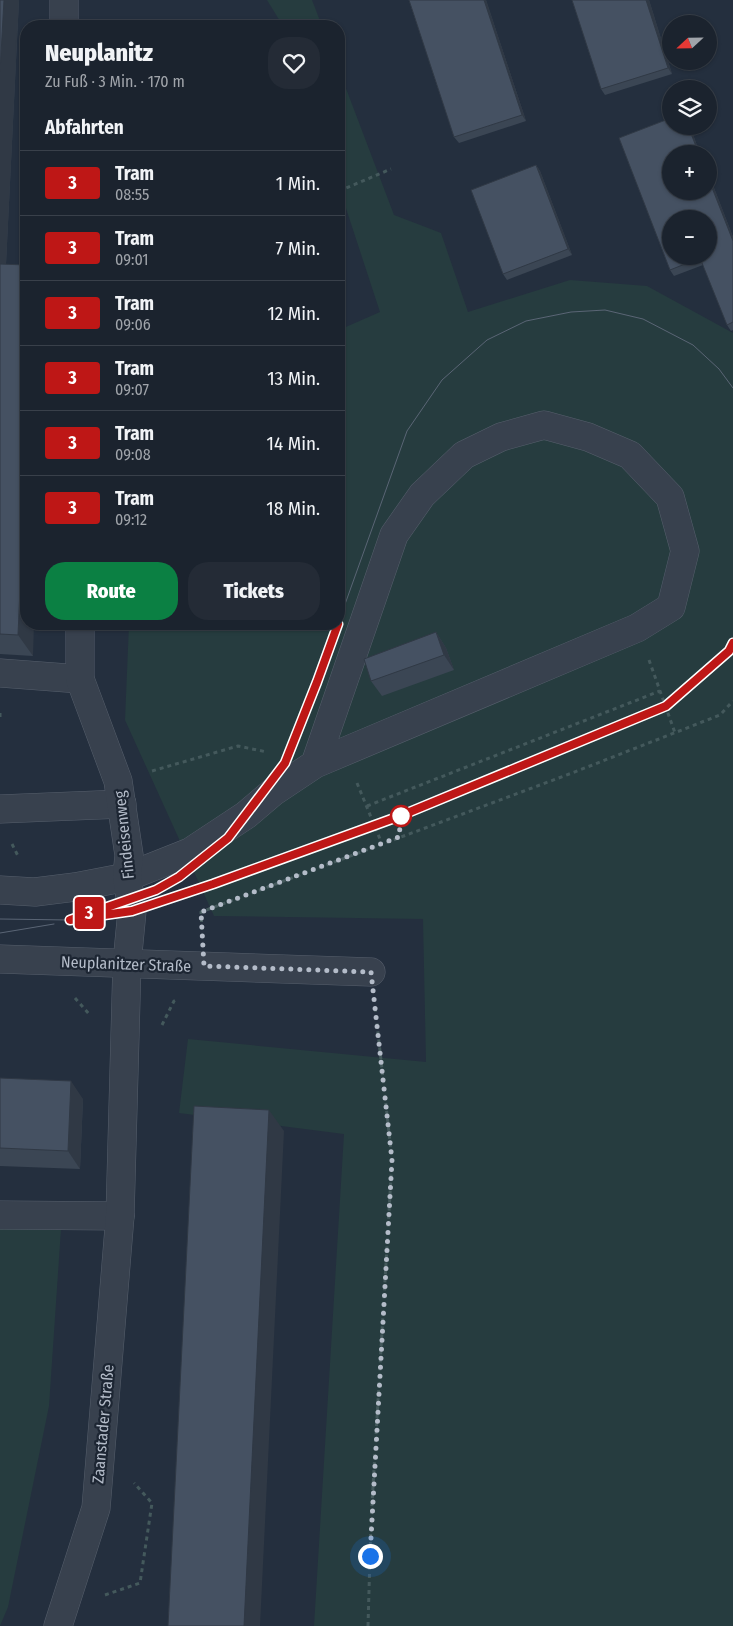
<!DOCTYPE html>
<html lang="de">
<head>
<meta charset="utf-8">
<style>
  :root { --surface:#1b232e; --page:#242b36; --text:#f1f3f6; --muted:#a0a4aa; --line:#39404a; --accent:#0b8043 }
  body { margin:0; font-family:"Fira Sans Condensed",sans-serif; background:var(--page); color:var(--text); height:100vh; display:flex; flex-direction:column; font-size:19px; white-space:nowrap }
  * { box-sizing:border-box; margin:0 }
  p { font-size:16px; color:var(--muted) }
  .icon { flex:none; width:28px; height:28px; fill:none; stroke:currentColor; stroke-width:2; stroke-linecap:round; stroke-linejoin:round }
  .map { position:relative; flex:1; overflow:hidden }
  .panel { position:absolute; left:20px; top:20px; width:325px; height:610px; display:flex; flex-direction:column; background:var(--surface); border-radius:20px; box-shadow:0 1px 4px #0004,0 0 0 1px var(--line) }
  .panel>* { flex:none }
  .badge { padding:0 10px; border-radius:4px; font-size:18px; line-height:32px }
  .needle { width:32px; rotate:248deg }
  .fabs { position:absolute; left:662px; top:15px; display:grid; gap:10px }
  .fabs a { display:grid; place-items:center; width:55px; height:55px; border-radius:50%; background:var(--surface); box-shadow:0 1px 4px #0004,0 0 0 1px var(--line); font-size:25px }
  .you { position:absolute; width:25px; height:25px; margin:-12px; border:4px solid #fff; border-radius:50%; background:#1a73e8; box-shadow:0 0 0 8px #1a73e833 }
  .map>.badge { position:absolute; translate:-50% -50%; box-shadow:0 0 0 2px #fff }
  h2 { padding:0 25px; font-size:19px; line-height:45px }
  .round { display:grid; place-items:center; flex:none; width:52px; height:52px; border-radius:20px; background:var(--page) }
  .overview { display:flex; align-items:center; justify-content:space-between; height:85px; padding:0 25px }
  h1 { font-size:24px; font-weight:800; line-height:38px }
  .action { display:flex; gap:10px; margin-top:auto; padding:10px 25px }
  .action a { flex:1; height:58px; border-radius:20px; background:var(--accent); color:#fff; font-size:20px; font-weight:800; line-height:58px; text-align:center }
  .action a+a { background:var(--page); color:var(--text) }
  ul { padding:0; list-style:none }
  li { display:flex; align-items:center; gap:15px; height:65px; padding:0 25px; border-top:1px solid var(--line) }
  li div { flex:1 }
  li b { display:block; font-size:19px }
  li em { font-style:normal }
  li .badge { min-width:55px; font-weight:700; text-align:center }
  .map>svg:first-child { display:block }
</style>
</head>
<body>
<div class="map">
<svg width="733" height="1626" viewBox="0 0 733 1626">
  <rect width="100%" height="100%" fill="#242f3e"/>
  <g fill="#263c3f">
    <path d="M267 0H312L322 26H283Z"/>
    <path d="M339 70 394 215 441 233 468 312 570 280 647 286 733 333V1626H314L344 1134 179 1113 188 1039 426 1062 423 919 214 916 125 720 129 624H339V330L380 312 339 187Z"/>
    <path d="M0 1228 61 1229 49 1406 8 1607 0 1626Z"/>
  </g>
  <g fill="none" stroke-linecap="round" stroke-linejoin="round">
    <g stroke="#565f6c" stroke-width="29">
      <g id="minor">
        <path d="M64 26V0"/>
        <path d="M0 673 80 679"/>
        <path d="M0 809 122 804"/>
        <path d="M0 890 35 892 75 887 127 877 190 852 246 815 273 792 315 764 637 628 671 607 685 551 670 497 630 455 588 437 544 425 501 437 464 455 422 495 394 535 315 764"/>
        <path d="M0 959 371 972"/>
        <path d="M0 1215 120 1216"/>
        <path d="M58 1626 96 1508 120 1216 127 963 132 911 127 877 129 855 118 781 80 679V624"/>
      </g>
    </g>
    <g stroke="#44595c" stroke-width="3" stroke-dasharray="4 4" stroke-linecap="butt">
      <path d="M339 191 391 169"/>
      <path d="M649 660 675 733"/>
      <path d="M0 717V709"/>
      <path d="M152 771 238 746 267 752"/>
      <path d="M357 783 382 844"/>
      <path d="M367 806 660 691"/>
      <path d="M12 844 18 856"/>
      <path d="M202 930 201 912 572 773 720 715 733 701"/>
      <path d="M75 998 89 1014"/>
      <path d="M162 1025 174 1001 176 1000"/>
      <path d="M105 1595 140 1583 152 1503 134 1483"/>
      <path d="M368 1626 371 1521 392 1160 375 1006"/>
    </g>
    <use href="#minor" stroke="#38414e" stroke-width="28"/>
    <g stroke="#5a6575" stroke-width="1">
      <path d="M339 621 407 431 442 380 487 340 526 321 571 312 605 310 643 319 693 345 719 369 733 388"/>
      <path d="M94 912 156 890 179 877 228 838 285 763 317 682 338 624"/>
      <path d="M0 919 69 920 132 911 213 884 401 816 666 706 729 651 733 643"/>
      <path d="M0 933 54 924"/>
    </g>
  </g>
  <g fill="#3b4654" fill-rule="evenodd">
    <path d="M0 0H19L6 264 33 656 0 654Z"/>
    <path d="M409 0H486L526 121 459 143 454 137Z"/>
    <path d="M572 0H649L672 74 605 95 601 89Z"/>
    <path d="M671 118V126H690L700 154H671V191H709V175L733 237V330L731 331 727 325 703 265 674 276 670 270 619 138ZM671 219H709V256H671Z"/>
    <path d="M536 165 540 171 572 255 507 280 503 274Z"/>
    <path d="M436 632 446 648 454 670 382 696 371 681Z"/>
    <path d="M0 1078 83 1099 80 1169 0 1166Z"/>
  </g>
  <g fill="#303945">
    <path d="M4 0H19L5 285 0 277V72Z"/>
    <path d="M484 0H486L526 121 522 115Z"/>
    <path d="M646 0H649L672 74 668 68Z"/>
    <path d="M688 126H690L700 154H699Z"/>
    <path d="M536 165 540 171 572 255 568 249Z"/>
    <path d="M709 175 733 237V241L709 180Z"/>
    <path d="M26 455V624H34L33 656 18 635Z"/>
    <path d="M436 632 446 648 454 670 444 655Z"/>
    <path d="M71 1081 83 1099 80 1169 68 1151Z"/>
    <path d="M269 1110 284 1131 260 1626H244Z"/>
  </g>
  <g fill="#455162" stroke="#303945" fill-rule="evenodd">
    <path d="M0 0H4L0 72Z"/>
    <path d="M409 0H484L522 115 454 137Z"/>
    <path d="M572 0H646L668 68 601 89Z"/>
    <path d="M671 118V126H688L699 154H671V191H709V180L733 241V322L727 325 700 258 670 270 619 138ZM671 219H709V256H671Z"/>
    <path d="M536 165 568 249 503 274 471 190Z"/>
    <path d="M0 264 26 265V455L18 635 0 634Z"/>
    <path d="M436 632 444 655 371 681 364 659Z"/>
    <path d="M0 1078 71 1081 68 1151 0 1148Z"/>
    <path d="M194 1106 269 1110 244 1626H168Z"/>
  </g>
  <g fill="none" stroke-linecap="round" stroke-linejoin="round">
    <g stroke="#fff" stroke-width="11">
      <path id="line" d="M338 624 317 682 285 763 228 838 179 877 156 890 70 920 132 911 213 884 400 816 666 706 729 651 733 643"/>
    </g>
    <use href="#line" stroke="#be1716" stroke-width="8"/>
    <path stroke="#b4bcc9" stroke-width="5" stroke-dasharray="0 9" d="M370 1556 392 1160 371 972 204 966 201 912 399 837 401 816"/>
  </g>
  <circle fill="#fff" stroke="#be1716" stroke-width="2.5" cx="401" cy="816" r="10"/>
  <g text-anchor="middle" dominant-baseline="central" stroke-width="4.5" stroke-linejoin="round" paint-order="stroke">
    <g font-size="16" fill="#b4bcc9" stroke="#1d2633">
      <text transform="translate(124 835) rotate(-96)">Findeisenweg</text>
      <text transform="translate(126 964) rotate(2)">Neuplanitzer Straße</text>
      <text transform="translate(103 1424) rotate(-85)">Zaanstader Straße</text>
    </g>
  </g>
</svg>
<div class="fabs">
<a><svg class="needle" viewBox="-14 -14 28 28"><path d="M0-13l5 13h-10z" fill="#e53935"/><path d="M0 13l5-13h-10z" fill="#a0a4aa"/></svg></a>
<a><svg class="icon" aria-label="layers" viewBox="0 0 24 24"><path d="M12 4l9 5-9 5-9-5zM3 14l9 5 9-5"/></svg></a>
<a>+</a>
<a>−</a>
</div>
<div class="you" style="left:370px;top:1556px"></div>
<b class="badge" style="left:89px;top:913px;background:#be1716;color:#fff">3</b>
<section class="panel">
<div class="overview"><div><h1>Neuplanitz</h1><p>Zu Fuß · 3 Min. · 170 m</p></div><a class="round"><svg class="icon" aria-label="heart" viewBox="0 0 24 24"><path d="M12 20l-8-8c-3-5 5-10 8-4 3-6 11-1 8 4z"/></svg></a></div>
<h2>Abfahrten</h2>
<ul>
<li><span class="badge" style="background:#be1716;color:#fff">3</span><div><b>Tram</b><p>08:55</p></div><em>1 Min.</em></li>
<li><span class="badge" style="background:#be1716;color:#fff">3</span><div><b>Tram</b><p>09:01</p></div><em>7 Min.</em></li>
<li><span class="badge" style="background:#be1716;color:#fff">3</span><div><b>Tram</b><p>09:06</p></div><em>12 Min.</em></li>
<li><span class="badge" style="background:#be1716;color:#fff">3</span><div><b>Tram</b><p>09:07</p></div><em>13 Min.</em></li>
<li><span class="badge" style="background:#be1716;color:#fff">3</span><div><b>Tram</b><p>09:08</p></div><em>14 Min.</em></li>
<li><span class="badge" style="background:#be1716;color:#fff">3</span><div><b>Tram</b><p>09:12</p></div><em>18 Min.</em></li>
</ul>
<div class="action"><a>Route</a><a>Tickets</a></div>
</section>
</div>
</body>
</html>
